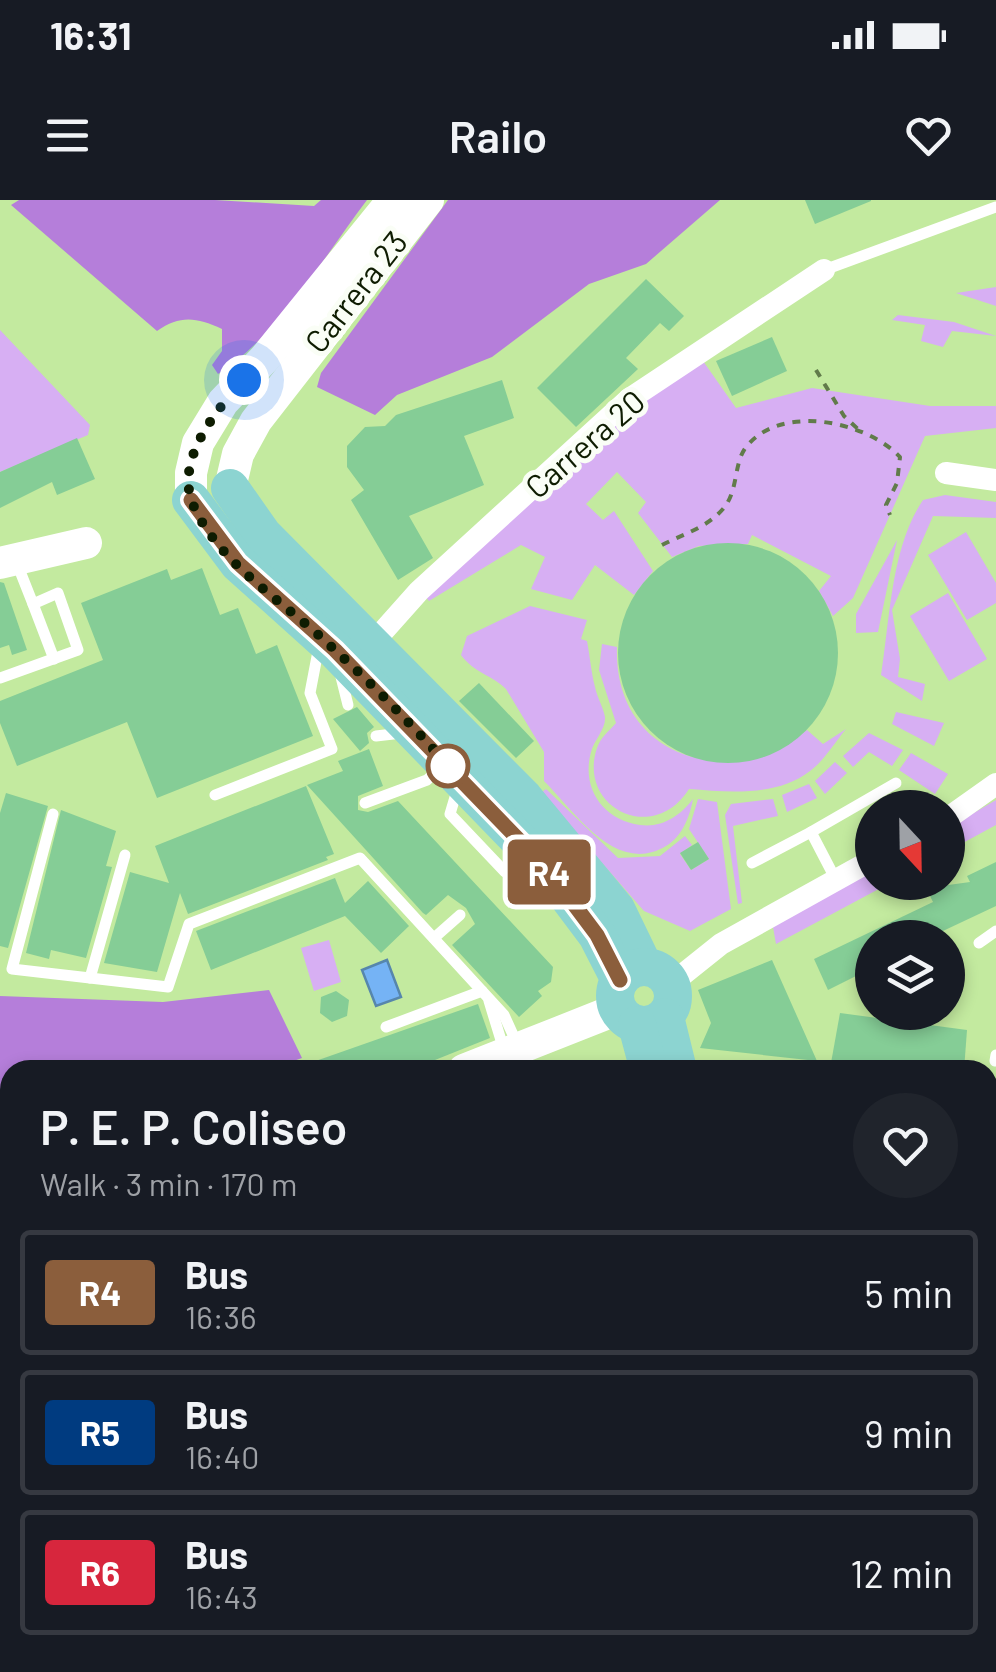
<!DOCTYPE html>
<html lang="en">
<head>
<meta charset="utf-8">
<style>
  :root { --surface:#171b24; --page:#20242c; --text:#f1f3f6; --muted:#9ea1a6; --line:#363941 }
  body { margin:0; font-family:Barlow,sans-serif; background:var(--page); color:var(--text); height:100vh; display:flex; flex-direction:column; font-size:38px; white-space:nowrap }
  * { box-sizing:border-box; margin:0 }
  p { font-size:32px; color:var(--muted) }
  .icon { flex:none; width:55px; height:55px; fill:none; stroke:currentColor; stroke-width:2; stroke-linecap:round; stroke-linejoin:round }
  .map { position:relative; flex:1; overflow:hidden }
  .sheet { position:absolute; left:0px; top:860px; width:998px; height:612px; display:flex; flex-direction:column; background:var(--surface); border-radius:30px 30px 0 0; box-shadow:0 5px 15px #0003 }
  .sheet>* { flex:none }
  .badge { padding:0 20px; border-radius:8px; font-size:35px; line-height:65px }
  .needle { width:65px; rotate:158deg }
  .controls { position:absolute; left:855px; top:590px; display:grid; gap:20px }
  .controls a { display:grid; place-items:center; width:110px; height:110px; border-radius:50%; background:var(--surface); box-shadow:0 5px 15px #0003; font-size:50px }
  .you { position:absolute; width:50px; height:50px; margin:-25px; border:8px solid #fff; border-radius:50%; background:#1a73e8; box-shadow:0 0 0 15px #1a73e833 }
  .map>.badge { position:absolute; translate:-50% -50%; box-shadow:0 0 0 5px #fff }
  .round { display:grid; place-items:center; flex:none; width:105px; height:105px; border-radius:52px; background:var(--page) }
  .headline { display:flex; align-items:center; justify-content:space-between; height:170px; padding:0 40px }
  h1 { font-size:48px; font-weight:600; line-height:75px }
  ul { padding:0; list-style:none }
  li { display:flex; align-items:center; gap:30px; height:125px; margin:0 20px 15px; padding:0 20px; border:5px solid var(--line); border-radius:10px }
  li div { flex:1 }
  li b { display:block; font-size:38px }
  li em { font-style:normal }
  li .badge { min-width:110px; font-weight:700; text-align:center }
  .status { display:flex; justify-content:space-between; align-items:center; height:70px; padding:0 50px; background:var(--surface); direction:ltr }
  .status svg { height:28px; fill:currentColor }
  header { display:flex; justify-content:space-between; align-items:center; height:130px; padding:0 40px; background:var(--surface); font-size:45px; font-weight:600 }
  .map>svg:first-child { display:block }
</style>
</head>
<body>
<div class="status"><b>16:31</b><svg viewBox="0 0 49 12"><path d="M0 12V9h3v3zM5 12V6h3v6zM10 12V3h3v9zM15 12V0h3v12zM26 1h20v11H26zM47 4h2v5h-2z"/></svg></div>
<header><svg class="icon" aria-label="menu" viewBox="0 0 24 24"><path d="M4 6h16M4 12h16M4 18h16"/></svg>Railo<svg class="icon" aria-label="heart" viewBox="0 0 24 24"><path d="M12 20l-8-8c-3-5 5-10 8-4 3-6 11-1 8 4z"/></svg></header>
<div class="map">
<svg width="996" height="1472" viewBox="0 0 996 1472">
  <rect width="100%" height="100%" fill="#c3ea9f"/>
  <g fill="#d7aff3">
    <path d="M996 87V106L956 93Z"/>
    <path d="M898 115 954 122 996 136 952 131 943 147 921 141 925 125 892 120Z"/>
    <path d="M0 130 90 225 88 235 0 272Z"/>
    <path d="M703 161 736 208 812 188 930 206H996V228L925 236 853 398 833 416 819 391 831 376 752 335 748 344 699 346 672 357 638 313 646 302 617 272 586 304 603 320 614 311 653 371 634 395 595 365 572 400 531 389 545 357 521 345 429 401 425 396 634 209Z"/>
    <path d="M945 295 996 302V318L933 316 892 410 900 459 898 477 925 484 922 501 881 475C890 419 891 347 923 300Z"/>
    <path d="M966 332 996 383V403L967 420 928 355Z"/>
    <path d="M897 340 878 432 856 433V414Z"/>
    <path d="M948 393 987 459 949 481 910 416Z"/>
    <path d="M530 406 587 420 581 439 587 441C590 456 591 472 595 487 597 497 603 507 605 517 606 529 594 540 591 552 581 588 603 620 640 625 662 628 680 616 693 599 690 616 682 637 666 646 616 676 576 613 544 581V552L506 489C492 475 474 473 461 455L467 436Z"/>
    <path d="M602 444 617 447C613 556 727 593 807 530L823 544 846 529C835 542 824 561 810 571 777 597 728 592 689 589 653 646 577 607 597 548 600 538 609 531 616 523L599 470Z"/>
    <path d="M896 512 944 523 934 546 892 524Z"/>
    <path d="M869 533 903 550 892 566 869 552 853 567 843 556Z"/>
    <path d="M911 553 948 574 935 594 899 570Z"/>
    <path d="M835 562 847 573 825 594 815 581Z"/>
    <path d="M809 584 817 598 787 612 782 595Z"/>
    <path d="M546 589 618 658 660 656 685 636 692 645 680 654 691 670 709 659 689 629 698 599 717 602 731 709 690 731 644 711 541 593Z"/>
    <path d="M773 599 778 616 733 626 742 703 738 704 725 615 731 604Z"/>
    <path d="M996 600V625L948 651V628Z"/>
    <path d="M872 670V682L890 683 776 744 773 727Z"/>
    <path d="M329 740 341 782 314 791 301 748Z"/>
    <path d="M817 1463H931L930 1472H824Z"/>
  </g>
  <g fill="#b57eda">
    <path d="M19 0H215L314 6 321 0H367C322 59 281 133 218 174L212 165 222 151V129C196 117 180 115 157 131L11 5Z"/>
    <path d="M448 0H720L646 64 589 84 492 157 397 195 375 215 317 187 321 173Z"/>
    <path d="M269 790 302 858 268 870H10V916L0 917V796L163 802Z"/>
    <path d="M10 1163V1222L0 1212V1175Z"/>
    <path d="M10 1277V1462L163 1463 151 1472H0V1288Z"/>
  </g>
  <path fill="#75b3f5" stroke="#5686ac" stroke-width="2.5" d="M387 760 401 797 376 806 362 770Z"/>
  <g fill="#85cd96">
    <path d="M805 0H871V1L815 24Z"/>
    <path d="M646 79 684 116 669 131 660 123 626 158 638 169 576 227 537 188Z"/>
    <path d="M772 137 787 171 732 196 716 161Z"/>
    <path d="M502 180 514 218 464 236 484 285 409 316 433 358 398 380 351 300 364 290 347 267V246L365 227 385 226 396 215Z"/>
    <path d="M77 238 95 279 57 295 52 282 0 308V272Z"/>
    <circle cx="728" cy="453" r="110"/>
    <path d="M202 368 220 415 238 408 256 454 277 445 313 536 157 598 127 522 17 566 0 523V501L103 460 81 403 167 369 171 380Z"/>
    <path d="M0 382 4 383 27 450 12 455 9 445 0 448Z"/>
    <path d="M479 483 534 541 516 558 459 501Z"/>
    <path d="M357 507 374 527 367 533 369 543 360 551 333 519Z"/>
    <path d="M369 549 383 586 358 596V610L368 612 398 601 553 767 551 782 538 791 542 796 519 817 452 745 475 724 466 708 448 695 426 715 423 713 307 585 343 571 338 561Z"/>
    <path d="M306 586 334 654 326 657 328 660 188 714 180 693 157 772 104 763 130 672 169 683 155 646Z"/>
    <path d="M6 593 48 606 8 748 0 746V613Z"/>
    <path d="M61 610 116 631 106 666 112 667 86 758 51 750 49 759 26 753Z"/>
    <path d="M698 642 709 659 691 670 680 653Z"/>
    <path d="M996 662V706L928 738H872V768L828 790 814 759 933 702 930 696 937 692 934 687 970 682 967 676Z"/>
    <path d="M335 678 345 703 368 681 409 726 381 753 345 716 211 770 196 731Z"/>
    <path d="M772 760 817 861 700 848 711 823 698 790Z"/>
    <path d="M336 791 349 800 347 816 332 822 320 813 321 797Z"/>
    <path d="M478 804 490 838 410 870H290Z"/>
    <path d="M840 813 967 830 964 870H882L831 863Z"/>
  </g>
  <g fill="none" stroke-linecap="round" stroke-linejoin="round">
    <g stroke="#617b4a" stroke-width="4" stroke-dasharray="8 8" stroke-linecap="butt">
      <path d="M816 170 844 216 860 231"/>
      <path d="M662 345C683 334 706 328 722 310 739 292 733 264 746 247 781 203 866 221 900 257L897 283 886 305 890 315"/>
    </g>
    <g stroke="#fff" stroke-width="11">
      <path d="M824 70 996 7"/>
      <path d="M33 404 54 459"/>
      <path d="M340 473 348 505"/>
      <path d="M0 478 78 450 58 393 33 404 16 361"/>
      <path d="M376 536 402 533"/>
      <path d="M458 587 450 614 505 672 534 671"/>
      <path d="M215 595 332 549 310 493 319 446"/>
      <path d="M365 603 427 580 441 567"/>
      <path d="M53 614 12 769 168 787 189 724 360 658 504 815 519 848"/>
      <path d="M752 663 811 632"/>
      <path d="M836 680 811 632 896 583"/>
      <path d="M434 738 460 715"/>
      <path d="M979 743 996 731"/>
      <path d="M90 778 125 655"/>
      <path d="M489 801 504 850"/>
      <path d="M386 827 482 791"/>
      <path d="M995 861 996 855"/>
    </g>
    <g stroke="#fff" stroke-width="22">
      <path d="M946 273 996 280"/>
      <path d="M370 446 419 391 628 200 824 70"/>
      <path d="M948 618 996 584"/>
      <path d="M671 784 721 744 872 660"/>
      <path d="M0 1054 10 1064"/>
      <path d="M0 1139 10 1118"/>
      <path d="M988 1301 996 1302"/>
      <path d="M187 1472 198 1462"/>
    </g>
    <g stroke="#fff" stroke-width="32">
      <path d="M230 288 238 254 256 221 428 0"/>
      <path d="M191 300V273L198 243 223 202 265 158 393 0"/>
      <path d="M0 363 86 343"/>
      <path d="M464 870 618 809"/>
      <path d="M0 1003 10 1002"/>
    </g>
    <g stroke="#8cd4d1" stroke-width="38">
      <path d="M230 288 263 335 524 598 616 709 644 767"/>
      <path d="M191 300 238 363 335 450 549 671 597 735 620 780"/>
      <circle cx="644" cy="796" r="29"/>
      <path d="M665 817 678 870"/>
      <path d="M637 825 649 870"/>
      <path d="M448 1472 460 1462"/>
      <path d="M502 1472 514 1462"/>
    </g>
  </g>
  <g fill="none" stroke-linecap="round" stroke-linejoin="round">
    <g stroke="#fff" stroke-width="22">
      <path id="line" d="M191 300 238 363 335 450 549 671 597 735 620 780"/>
    </g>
    <use href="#line" stroke="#8b5e3c" stroke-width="15"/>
    <path stroke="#0e1c01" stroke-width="10" stroke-dasharray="0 18" d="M244 180C217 209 176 258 192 302 215 360 281 400 324 440 367 479 410 522 448 566"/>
  </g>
  <circle fill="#fff" stroke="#8b5e3c" stroke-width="5" cx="448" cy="566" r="20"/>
  <g text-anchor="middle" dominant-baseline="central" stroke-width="10" stroke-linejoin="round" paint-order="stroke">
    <g font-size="32" fill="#0e1c01" stroke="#fafef6">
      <text transform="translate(355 91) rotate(-52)">Carrera 23</text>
      <text transform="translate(584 243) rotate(-41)">Carrera 20</text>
    </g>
  </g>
</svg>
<div class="controls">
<a><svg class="needle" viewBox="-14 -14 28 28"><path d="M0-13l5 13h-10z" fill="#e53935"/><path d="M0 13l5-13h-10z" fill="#9ea1a6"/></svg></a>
<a><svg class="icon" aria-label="layers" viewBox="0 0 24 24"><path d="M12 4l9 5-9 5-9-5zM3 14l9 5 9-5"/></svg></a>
</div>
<div class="you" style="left:244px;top:180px"></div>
<b class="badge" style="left:549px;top:672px;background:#8b5e3c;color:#fff">R4</b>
<section class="sheet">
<div class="headline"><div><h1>P. E. P. Coliseo</h1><p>Walk · 3 min · 170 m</p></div><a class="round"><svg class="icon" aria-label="heart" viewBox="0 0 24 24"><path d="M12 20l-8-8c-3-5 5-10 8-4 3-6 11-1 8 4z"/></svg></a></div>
<ul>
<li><span class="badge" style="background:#8b5e3c;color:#fff">R4</span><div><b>Bus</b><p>16:36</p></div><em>5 min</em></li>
<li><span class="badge" style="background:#003b80;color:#fff">R5</span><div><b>Bus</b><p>16:40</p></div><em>9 min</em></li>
<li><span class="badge" style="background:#d7263d;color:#fff">R6</span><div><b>Bus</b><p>16:43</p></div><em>12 min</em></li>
</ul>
</section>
</div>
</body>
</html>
